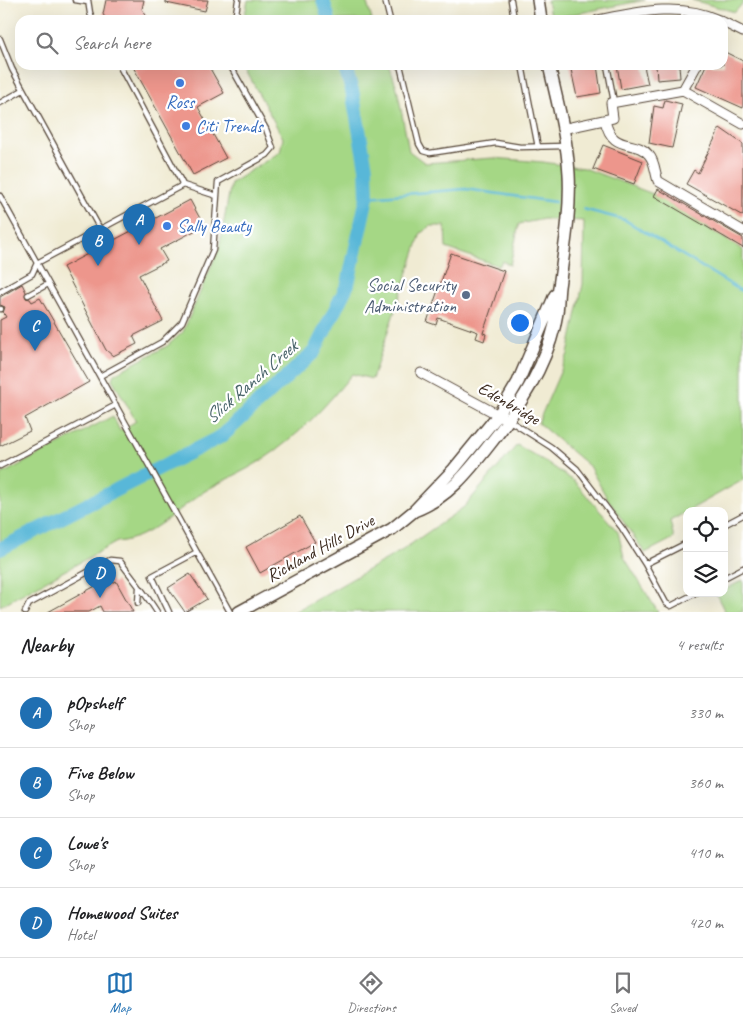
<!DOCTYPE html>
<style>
:root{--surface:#fff;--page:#f2f2f2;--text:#202124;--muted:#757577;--line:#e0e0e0;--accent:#1f6fb2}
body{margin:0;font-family:Caveat,sans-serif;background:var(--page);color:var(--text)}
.controls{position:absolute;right:15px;bottom:15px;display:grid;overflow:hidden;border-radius:10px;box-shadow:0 5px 20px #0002}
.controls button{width:45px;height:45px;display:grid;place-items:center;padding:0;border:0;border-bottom:1px solid var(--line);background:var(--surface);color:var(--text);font:25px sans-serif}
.you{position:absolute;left:519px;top:322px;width:18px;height:18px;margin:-12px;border:4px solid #fff;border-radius:50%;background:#1a73e8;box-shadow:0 0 0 8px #1a73e833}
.badge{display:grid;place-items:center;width:32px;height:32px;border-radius:50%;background:var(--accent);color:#fff;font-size:16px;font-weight:700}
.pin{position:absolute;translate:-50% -41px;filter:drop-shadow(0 1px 2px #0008)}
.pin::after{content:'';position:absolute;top:26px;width:18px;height:15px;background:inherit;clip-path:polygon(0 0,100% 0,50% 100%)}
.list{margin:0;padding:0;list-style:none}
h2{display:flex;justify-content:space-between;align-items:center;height:65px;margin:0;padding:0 20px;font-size:21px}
h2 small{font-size:16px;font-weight:400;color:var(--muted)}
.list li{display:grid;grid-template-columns:32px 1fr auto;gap:15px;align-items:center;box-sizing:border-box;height:70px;padding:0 20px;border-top:1px solid var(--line)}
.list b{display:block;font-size:19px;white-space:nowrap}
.list p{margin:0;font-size:16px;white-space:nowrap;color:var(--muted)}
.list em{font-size:16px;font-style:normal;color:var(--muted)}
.icon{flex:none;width:28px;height:28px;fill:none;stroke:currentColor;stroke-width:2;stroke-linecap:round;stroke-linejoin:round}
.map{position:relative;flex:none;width:743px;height:612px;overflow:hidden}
.search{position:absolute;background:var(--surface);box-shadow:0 5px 20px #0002;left:15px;right:15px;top:15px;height:55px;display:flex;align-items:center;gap:12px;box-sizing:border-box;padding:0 18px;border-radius:15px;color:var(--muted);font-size:19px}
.sheet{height:345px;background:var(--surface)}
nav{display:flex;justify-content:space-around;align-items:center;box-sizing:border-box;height:70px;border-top:1px solid var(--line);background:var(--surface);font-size:14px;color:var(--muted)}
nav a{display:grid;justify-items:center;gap:2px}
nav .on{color:var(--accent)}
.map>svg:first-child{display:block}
.green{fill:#a5d785;stroke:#708052}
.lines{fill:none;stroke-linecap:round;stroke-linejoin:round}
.stream{stroke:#59b7d8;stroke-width:2.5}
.river{stroke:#59b7d8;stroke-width:14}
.building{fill:#ed968c}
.service-casing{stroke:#564739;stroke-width:7}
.minor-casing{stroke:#564739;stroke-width:11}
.tertiary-casing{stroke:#564739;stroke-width:14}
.service{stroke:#fff;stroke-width:4.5}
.minor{stroke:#fff;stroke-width:9}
.tertiary{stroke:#fff;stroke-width:11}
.shop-dot{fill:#3f7fe0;stroke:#fff;stroke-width:2}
.service-dot{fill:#5c6f8a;stroke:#fff;stroke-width:2}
.labels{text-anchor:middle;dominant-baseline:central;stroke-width:4.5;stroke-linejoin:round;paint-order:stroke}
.shop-label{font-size:18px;fill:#366cbe;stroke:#fff;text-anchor:start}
.service-label{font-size:18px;fill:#4e5e75;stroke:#fff;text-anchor:end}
.street-label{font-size:18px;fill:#3b2a1e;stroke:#fff}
.water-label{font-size:19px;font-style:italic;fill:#476268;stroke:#fff}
</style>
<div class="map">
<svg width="743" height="612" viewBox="0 0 743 612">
<rect width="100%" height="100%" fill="#fff"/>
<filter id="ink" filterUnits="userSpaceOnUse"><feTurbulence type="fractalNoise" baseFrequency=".02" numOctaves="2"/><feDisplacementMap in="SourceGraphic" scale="10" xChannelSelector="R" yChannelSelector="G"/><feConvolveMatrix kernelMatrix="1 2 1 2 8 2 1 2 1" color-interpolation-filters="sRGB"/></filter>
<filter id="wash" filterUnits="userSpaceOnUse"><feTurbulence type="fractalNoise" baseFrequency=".0096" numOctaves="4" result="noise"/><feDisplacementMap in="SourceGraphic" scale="20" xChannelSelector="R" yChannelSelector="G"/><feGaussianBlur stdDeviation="1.12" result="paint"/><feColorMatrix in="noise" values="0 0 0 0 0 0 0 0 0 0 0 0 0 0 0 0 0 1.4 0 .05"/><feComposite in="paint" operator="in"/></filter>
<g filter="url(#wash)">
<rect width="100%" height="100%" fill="#f0ebd3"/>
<path class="green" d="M 248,0 L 366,0 L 372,20 L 244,20 Z
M 547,0 L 645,0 L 554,18 L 549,11 Z
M 692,0 L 743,0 L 743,3 L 735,12 Z
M 243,65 L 389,65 L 397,88 L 409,151 L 425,163 L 493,158 L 543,162 L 584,168 L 653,194 L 743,250 L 743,480 L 670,521 L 674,538 L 645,553 L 607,498 L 589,466 L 538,423 L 568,354 L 583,284 L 584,221 L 544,219 L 519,224 L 510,265 L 502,261 L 499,266 L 446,248 L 445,226 L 431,226 L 421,233 L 372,379 L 352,374 C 325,407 298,437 262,460 C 244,472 223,480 205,491 C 179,508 150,539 117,542 L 0,606 L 0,475 L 113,416 L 120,431 L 136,421 L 112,379 L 114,374 L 167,346 L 183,332 L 219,248 L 231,183 L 280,152 L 283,138 Z
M 517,445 L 548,463 L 575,482 L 618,532 L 624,557 L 658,612 L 294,612 L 401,551 L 464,507 Z
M 743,580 L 743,612 L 725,612 L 716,594 L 724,593 L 724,590 Z"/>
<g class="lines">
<path class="stream" d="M 367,197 L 465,189 L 555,202
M 583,209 L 625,220 L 743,292"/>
<path class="river" d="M 323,0 L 329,20
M 0,549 L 222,436 L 314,352 L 348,284 L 367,197 L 366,168 L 352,90 L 344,65"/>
</g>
<g id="blocks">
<path class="building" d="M 106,0 L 144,0 L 142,9 L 149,20 L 106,20 L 103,14 Z
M 166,0 L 208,0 L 205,11 L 166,3 Z
M 723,51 L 743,61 L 743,108 L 696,87 L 706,65 L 723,65 Z
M 132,65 L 208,65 L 224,93 L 198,107 L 226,158 L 193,175 Z
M 570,65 L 597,65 L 601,93 L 577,97 Z
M 617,65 L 644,66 L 648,84 L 621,89 Z
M 656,65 L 679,65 L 680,78 L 657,80 Z
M 665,100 L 682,104 L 672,148 L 649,143 L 654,106 L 663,108 Z
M 720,128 L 743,144 L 743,216 L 686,184 L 694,170 L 698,173 Z
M 603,145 L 643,161 L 634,184 L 593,169 Z
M 658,189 L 743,238 L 743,248 L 654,196 Z
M 190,200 L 204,226 L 160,249 L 167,261 L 139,275 L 163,321 L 133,336 L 137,344 L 113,356 L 106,350 L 63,267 Z
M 451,253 L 504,271 L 483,333 L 486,334 L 484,341 L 476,338 L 478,332 L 438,318 L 436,325 L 427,322 Z
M 22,284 L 26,292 L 26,298 L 30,299 L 32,302 L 40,298 L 89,382 L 25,418 L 30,431 L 0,446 L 0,320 L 6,317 L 3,312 L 5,307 L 0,305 L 0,297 Z
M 300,516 L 315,542 L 260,573 L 246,547 Z
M 190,574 L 207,599 L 185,612 L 168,588 Z
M 110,578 L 113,583 L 116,581 L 133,612 L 103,612 L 100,606 L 89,612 L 48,612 Z"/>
</g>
</g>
<g filter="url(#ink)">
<use href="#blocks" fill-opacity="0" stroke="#564739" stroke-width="1"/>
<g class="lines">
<defs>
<path id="service" d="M 75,0 L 88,2
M 88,0 L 90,13 L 93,20
M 385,0 L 390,20
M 511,0 L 514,20
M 235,20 L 238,0
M 0,39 L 12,69 L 100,229
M 119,65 L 183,185 L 217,196
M 400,65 L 419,144 L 423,151 L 430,153 L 496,143 L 520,147 L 565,146
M 522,65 L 538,147
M 607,65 L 614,102
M 0,103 L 23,90
M 0,196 L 230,612
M 0,292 L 32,274 L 37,263 L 183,185
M 28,295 L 48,284
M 0,309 L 1,309
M 100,376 L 162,342 L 182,322 L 213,250 L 218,182 L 267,155 L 273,148 L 266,129 L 230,65
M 510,421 L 551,447 L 577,469 L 622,528 L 645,564 L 666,603 L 671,606 L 696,593
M 0,466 L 116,405
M 724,525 L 743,515
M 645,564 L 687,543
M 724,578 L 743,568
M 138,603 L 139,588
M 25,612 L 29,604 L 110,560 L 120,561 C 132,578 146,594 157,612
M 169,612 L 152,576 L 197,552"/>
<path id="minor" d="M 598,20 C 638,12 680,2 719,20
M 723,22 L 743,32
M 683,90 L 697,65
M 605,120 C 612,154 635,138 649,155 C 655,161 655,173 658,181 L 743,231
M 562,129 L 613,118 L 611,103 L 683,90 L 743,124
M 421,373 L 504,418"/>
<path id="tertiary" d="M 538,0 L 541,20
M 414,511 C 447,499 469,471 490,444 C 519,408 550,361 557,313 C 558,305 558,296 559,287 C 564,249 571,213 569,174 C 567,137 557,101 549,65
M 239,612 L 392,529 L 414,511 L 454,469 L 499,414 L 518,382 L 555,295"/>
</defs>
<use href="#service" class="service-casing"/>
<use href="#minor" class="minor-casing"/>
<use href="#tertiary" class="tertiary-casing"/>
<use href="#service" class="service"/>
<use href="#minor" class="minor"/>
<use href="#tertiary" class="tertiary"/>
</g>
</g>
<g class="shop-dot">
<circle cx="180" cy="83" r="5"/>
<circle cx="186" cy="126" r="5"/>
<circle cx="167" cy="226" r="5"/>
</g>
<circle class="service-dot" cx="466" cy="295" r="5"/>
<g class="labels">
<g class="shop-label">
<text x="180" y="102" text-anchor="middle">Ross</text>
<text x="196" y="126">Citi Trends</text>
<text x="177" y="226">Sally Beauty</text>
</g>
<g class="service-label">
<text x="456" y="285">Social Security<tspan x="456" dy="21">Administration</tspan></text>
</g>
<g class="street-label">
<text transform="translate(509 403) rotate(30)">Edenbridge</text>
<text transform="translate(320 548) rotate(-29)">Richland Hills Drive</text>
</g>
<g class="water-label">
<text transform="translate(251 382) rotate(-41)">Slick Ranch Creek</text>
</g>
</g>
</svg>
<div class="controls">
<button><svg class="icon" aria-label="locate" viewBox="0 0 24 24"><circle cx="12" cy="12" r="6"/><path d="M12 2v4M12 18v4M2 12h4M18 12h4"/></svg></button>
<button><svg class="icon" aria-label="layers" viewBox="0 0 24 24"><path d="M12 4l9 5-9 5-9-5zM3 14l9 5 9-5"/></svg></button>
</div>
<div class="you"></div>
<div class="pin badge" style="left:139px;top:245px">A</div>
<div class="pin badge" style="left:98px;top:266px">B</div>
<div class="pin badge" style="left:35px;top:351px">C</div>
<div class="pin badge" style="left:100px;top:598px">D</div>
<div class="search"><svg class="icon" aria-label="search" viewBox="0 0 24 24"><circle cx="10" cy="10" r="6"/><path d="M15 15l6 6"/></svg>Search here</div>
</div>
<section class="sheet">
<h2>Nearby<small>4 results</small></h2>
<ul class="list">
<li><span class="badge">A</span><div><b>pOpshelf</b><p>Shop</p></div><em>330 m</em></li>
<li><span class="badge">B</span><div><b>Five Below</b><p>Shop</p></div><em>360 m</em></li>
<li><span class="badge">C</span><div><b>Lowe's</b><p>Shop</p></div><em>410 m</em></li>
<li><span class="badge">D</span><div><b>Homewood Suites</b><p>Hotel</p></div><em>420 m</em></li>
</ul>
</section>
<nav>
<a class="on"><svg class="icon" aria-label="map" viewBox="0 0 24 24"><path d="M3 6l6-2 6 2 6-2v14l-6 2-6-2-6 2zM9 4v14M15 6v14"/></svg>Map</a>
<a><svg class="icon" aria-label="directions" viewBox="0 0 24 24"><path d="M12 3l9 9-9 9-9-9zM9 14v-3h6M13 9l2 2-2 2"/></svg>Directions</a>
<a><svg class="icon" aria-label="saved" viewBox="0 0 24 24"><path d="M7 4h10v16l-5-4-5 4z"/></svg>Saved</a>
</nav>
